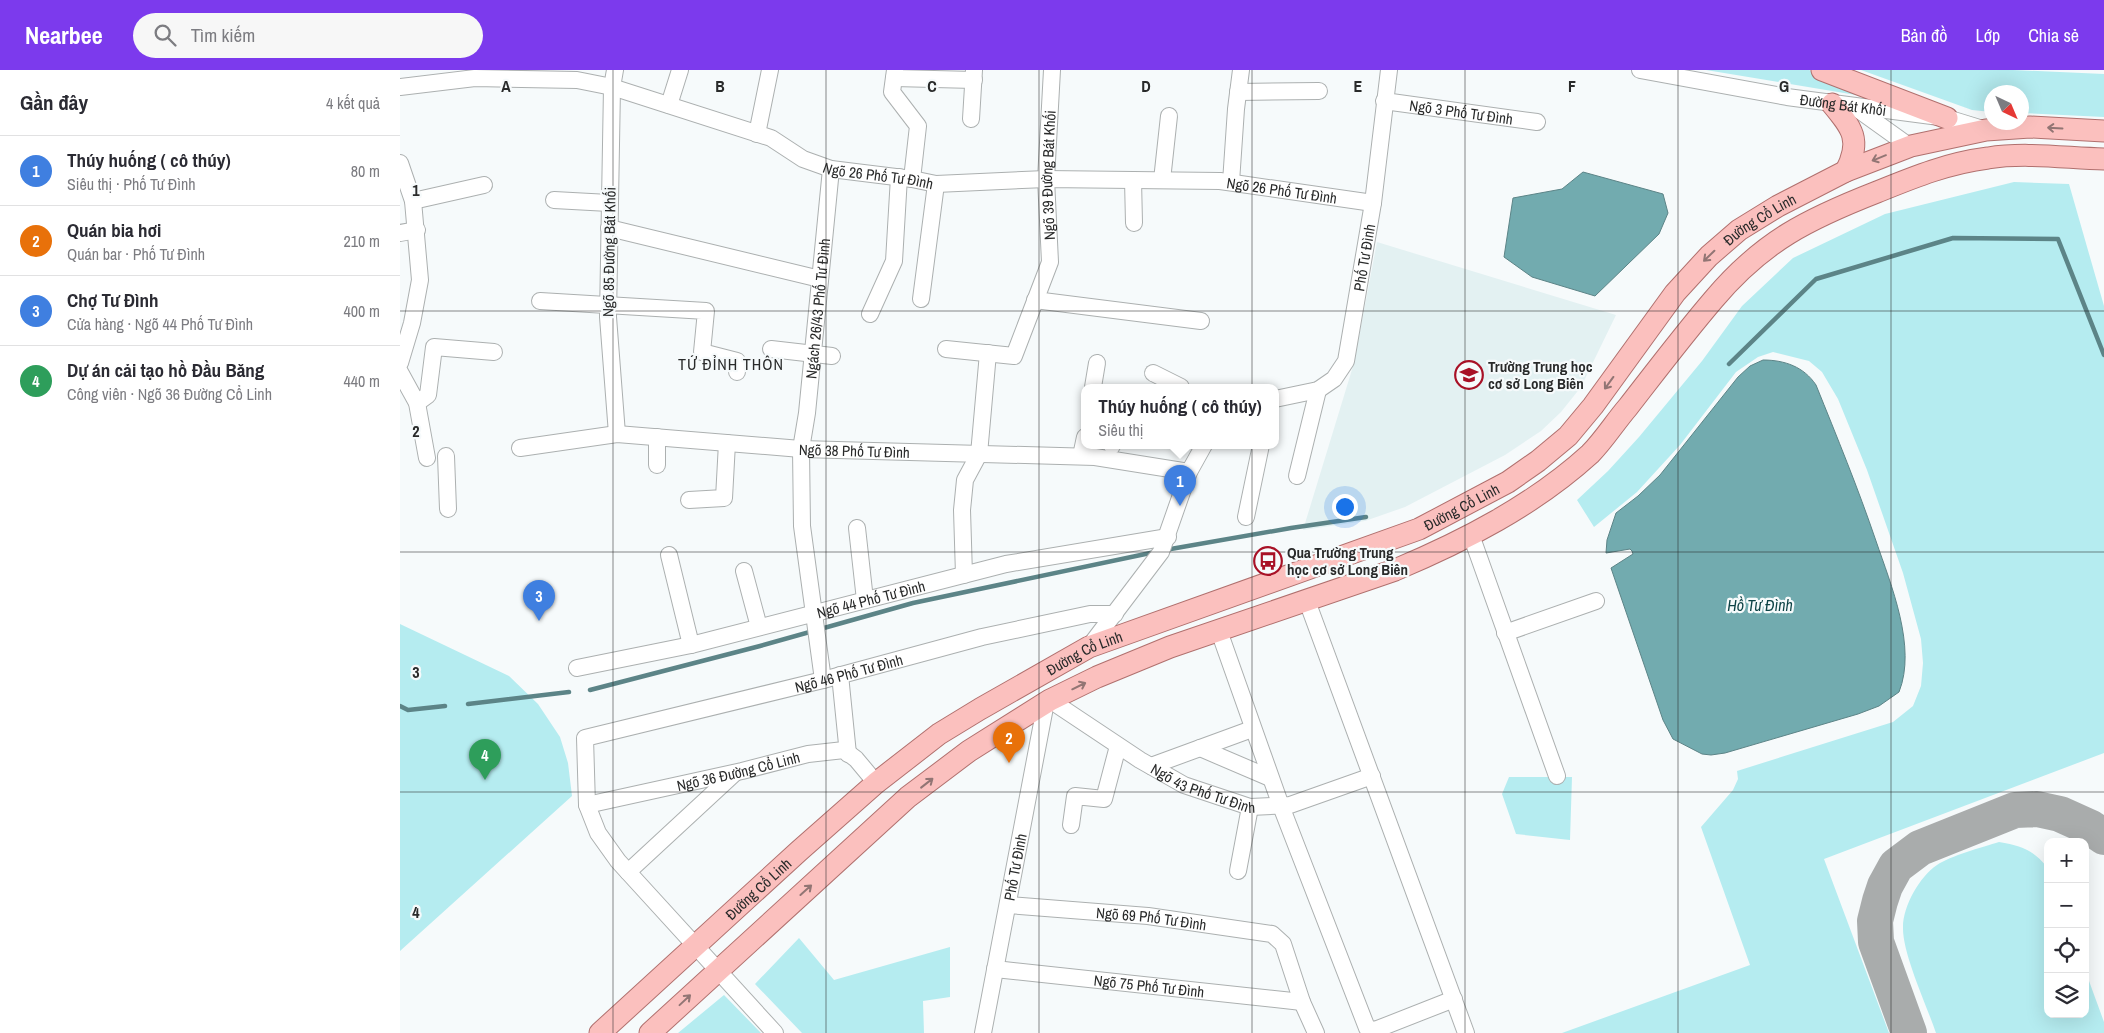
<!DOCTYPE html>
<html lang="vi">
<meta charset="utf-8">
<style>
:root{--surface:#fff;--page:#f7f7f7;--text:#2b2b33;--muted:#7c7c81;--line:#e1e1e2;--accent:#7c3aed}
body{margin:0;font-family:"Archivo Narrow",sans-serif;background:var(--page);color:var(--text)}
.controls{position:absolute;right:15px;bottom:15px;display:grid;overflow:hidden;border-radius:10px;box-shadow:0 5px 20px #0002}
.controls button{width:45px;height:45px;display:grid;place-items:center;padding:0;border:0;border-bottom:1px solid var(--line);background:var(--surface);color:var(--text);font:25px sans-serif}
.compass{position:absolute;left:1584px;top:15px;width:45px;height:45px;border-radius:50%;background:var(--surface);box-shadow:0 5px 20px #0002;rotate:136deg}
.you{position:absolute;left:944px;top:436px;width:18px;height:18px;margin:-12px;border:4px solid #fff;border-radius:50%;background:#1a73e8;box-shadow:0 0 0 8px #1a73e833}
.badge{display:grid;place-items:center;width:32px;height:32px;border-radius:50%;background:var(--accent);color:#fff;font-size:16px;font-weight:700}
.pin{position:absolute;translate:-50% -41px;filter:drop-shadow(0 1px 2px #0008)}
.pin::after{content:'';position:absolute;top:26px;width:18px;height:15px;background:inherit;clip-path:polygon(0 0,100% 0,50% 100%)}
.popup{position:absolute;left:681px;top:314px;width:198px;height:65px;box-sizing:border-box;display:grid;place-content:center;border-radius:10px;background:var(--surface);filter:drop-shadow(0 1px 4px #0005);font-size:16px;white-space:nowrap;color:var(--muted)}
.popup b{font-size:19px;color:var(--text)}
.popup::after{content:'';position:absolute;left:50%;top:100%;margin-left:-10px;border:10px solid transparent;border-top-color:var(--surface)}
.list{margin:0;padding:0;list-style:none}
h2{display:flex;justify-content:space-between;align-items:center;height:65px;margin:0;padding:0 20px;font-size:21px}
h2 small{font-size:16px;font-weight:400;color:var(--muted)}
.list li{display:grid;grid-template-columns:32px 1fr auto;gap:15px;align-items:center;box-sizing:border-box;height:70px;padding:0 20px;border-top:1px solid var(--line)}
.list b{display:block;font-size:19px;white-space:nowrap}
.list p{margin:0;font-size:16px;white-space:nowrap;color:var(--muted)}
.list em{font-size:16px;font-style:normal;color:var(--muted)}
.icon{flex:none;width:28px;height:28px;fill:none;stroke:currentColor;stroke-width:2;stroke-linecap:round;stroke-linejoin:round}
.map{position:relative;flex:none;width:1704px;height:963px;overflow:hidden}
header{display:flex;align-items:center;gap:30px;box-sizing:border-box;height:70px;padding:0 25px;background:var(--accent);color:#fff}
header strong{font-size:24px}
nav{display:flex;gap:28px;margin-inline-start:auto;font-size:18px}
.search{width:350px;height:45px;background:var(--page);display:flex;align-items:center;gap:12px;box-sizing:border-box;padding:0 18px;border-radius:28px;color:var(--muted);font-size:19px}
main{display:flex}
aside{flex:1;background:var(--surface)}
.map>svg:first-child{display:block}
.built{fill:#e3f1f2}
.green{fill:#b5ecf0}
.water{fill:#72abaf;stroke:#5c8487}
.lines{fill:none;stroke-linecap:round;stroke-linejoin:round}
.stream{stroke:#5c8487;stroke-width:4.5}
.taxiway{stroke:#a9acac;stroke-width:36}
.minor-casing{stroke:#acb0b0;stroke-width:18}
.major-casing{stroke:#b0706e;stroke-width:23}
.minor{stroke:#fff;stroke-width:16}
.major{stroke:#fbc0be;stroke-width:21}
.oneway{stroke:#927574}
.grid{fill:none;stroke:#292a2a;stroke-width:1;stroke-opacity:0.55}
.labels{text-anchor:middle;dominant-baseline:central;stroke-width:4.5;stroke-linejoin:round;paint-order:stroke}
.street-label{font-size:15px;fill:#292a2a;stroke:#f6fafb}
.poi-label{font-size:15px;font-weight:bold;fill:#292a2a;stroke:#f6fafb;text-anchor:start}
.neighbourhood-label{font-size:16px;letter-spacing:1px;fill:#292a2a;stroke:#f6fafb}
.water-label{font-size:16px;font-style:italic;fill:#0d4346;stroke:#f6fafb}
.grid-label{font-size:16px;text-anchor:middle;font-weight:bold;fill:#292a2a;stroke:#f6fafb;stroke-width:4.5;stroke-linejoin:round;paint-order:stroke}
</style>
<header>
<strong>Nearbee</strong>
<div class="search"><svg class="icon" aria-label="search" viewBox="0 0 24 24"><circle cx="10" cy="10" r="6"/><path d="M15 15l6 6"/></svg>Tìm kiếm</div>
<nav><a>Bản đồ</a><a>Lớp</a><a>Chia sẻ</a></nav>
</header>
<main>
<aside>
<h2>Gần đây<small>4 kết quả</small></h2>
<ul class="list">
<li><span class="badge" style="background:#3f7fe0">1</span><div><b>Thúy huống ( cô thúy)</b><p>Siêu thị · Phố Tư Đình</p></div><em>80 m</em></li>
<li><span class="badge" style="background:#e8710a">2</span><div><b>Quán bia hơi</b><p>Quán bar · Phố Tư Đình</p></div><em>210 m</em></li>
<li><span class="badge" style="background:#3f7fe0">3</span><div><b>Chợ Tư Đình</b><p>Cửa hàng · Ngõ 44 Phố Tư Đình</p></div><em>400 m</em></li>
<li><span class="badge" style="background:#2e9e5b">4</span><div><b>Dự án cải tạo hồ Đầu Băng</b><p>Công viên · Ngõ 36 Đường Cổ Linh</p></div><em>440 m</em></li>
</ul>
</aside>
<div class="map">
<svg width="1704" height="963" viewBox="0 0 1704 963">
<rect width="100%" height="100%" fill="#f6fafb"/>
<path class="built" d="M 977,172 L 1216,245 L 1181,317 L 1161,342 L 1141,361 L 1105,385 L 1005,437 L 965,451 L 903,460 L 954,293 Z"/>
<path class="green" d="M 1306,0 L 1409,0 L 1453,16 L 1480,29 Z
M 1461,0 L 1613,0 L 1704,4 L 1704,47 L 1622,43 L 1622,22 L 1592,22 L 1591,42 L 1572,40 Z
M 1614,112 L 1669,114 L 1704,236 L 1704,683 L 1424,789 L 1489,963 L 1162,963 L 1350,895 L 1301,757 L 1333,720 L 1338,709 L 1337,701 L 1493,652 L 1513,636 L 1521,616 L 1523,593 L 1521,569 L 1503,503 L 1467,400 L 1438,329 L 1422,302 L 1409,291 L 1373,282 L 1358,287 L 1336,302 L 1280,375 L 1237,422 L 1194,457 L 1177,430 L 1208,401 L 1239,367 L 1302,291 L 1342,236 L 1393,188 L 1485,144 Z
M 0,554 L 109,606 L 138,634 L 160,667 L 168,693 L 172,726 L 0,881 Z
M 1109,707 L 1172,707 L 1170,770 L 1116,764 L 1102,724 Z
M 1599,772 C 1622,776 1632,779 1648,798 L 1648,944 L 1685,944 L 1685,900 L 1704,952 L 1704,963 L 1536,963 C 1527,936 1502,883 1503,857 C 1503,836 1520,806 1537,795 C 1550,786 1583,777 1599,772 Z
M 399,868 L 434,910 L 550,877 L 550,927 L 523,931 L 524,963 L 402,963 L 355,914 Z
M 324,925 L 361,963 L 278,963 Z"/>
<path class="water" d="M 1183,102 L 1263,124 L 1268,143 L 1259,164 L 1195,226 L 1132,207 L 1104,187 L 1113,128 L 1162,119 Z
M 1363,290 C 1385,290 1404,297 1416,315 C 1437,367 1458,418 1476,471 C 1491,515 1517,577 1499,622 L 1479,636 L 1458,644 L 1325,683 L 1311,685 L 1302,684 L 1273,669 L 1263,650 L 1211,498 L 1233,484 L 1232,481 L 1230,479 L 1206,483 L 1207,470 L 1216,443 L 1238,426 L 1260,405 L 1338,307 L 1350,296 Z"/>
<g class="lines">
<path class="stream" d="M 1329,294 L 1416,209 L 1553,168 L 1658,169 L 1704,285
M 765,480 L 891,458 L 966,447
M 190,620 L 360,576 L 513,533 L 755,482
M 68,634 L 169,622
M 0,636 L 8,640 L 45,636"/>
<path class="taxiway" d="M 1509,963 L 1476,872 L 1475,851 L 1480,831 L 1485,816 L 1496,796 L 1520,778 L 1615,740 L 1637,739 L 1660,744 L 1691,758 L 1704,767"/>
<defs>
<g id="minor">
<path d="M 215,0 L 212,17 L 208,247 L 217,364"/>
<path d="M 495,0 L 492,22 L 518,56 L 512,109"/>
<path id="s1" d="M 1240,0 L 1387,27 L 1547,48 L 1586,60"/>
<path d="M 494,8 L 574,10"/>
<path id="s2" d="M 0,17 L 75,8 L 177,10 L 212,17 L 371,68 L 403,89 L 431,99 L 512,109 L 536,114 L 646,109 L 820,111 L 973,133"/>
<path d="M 838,22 L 919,21"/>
<path id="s3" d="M 984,31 L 1137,52"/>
<path d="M 269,35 L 280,0"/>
<path d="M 1456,38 L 1509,76"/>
<path d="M 571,49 L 574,0"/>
<path d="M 357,64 L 370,0"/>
<path d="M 0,93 L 13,131 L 20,210 L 12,253 L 0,293"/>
<path d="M 733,110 L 734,153"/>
<path d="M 762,110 L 769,46"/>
<path d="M 831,112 L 836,39 L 841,0"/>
<path d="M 154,130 L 209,133"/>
<path d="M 13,131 L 84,115"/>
<path d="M 209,158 L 420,209"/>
<path d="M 0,163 L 17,160"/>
<path d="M 521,229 L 536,114"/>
<path d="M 635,230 L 801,251"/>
<path d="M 140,231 L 306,241 L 302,282 L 337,291 L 337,302"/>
<path d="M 470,244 L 494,191 L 499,107"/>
<path d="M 371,279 L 432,286"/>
<path id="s4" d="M 546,279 L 614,286 L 650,192 L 646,109 L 652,0"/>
<path d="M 0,302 L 17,333 L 27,388"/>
<path d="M 753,303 L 781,317"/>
<path d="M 693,317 L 697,293"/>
<path id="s5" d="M 875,329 L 918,320 L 934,309 L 946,291 L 973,133 L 989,0"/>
<path d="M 17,333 L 28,325 L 34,277 L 94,282"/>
<path d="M 257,367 L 257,395"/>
<path d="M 712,376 L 712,375"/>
<path id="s6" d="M 120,378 L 217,364 L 401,379 L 695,387 L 789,402"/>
<path d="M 46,386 L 48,439"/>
<path d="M 681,386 L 685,367"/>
<path d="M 897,406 L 918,320"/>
<path d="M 289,430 L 324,428 L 327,373"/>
<path d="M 846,447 L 861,375"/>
<path d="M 457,458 L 465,530"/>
<path d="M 1071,465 L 1157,706"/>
<path d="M 269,485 L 291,575"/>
<path d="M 344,501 L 359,557"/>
<path d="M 564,505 L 562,440 L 565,410 L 579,384 L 588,283"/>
<path d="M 907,531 L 1066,963"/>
<path d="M 819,561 L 881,736 L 967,958 L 975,960 L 1054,929"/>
<path d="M 1105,563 L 1196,531"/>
<path d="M 689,577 L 761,482 L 789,402 L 804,375"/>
<path id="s7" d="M 177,598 L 291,575 L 606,494 L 768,467"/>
<path d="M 440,605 L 448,684"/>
<path id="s8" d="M 423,610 L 402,456 L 401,379 L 407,343 L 431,99"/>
<path id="s9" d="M 650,630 L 740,690 L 784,715 L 850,737 L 890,735 L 972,706"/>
<path d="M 800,678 L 870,708"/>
<path d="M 751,696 L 852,659"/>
<path id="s10" d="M 187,735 L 342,701 L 408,684 L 444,680 L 456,689 L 476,713"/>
<path d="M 671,755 L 675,726 L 704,729 L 718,676"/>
<path d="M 838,801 L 850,737"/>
<path d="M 228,802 L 335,703"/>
<path id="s11" d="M 608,835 L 748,846 L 872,864 L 883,874 L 902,932 L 916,963"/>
<path id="s12" d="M 595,899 L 902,932"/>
<path id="s13" d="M 375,963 L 218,791 L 198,763 L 187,735 L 185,668 L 423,610 L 582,567 L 690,544 L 715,544"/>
<path id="s14" d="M 583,963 L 646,632"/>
</g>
<g id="major">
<path d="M 1422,0 L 1547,48"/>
<path d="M 1432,34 C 1452,58 1462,70 1446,101"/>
<path id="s15" d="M 200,963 L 399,781 L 476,713 L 539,664 L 580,639 L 689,577 L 1019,459 L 1108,412 L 1138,391 L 1168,366 L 1193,336 L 1275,223 L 1309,186 L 1339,160 L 1378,136 L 1446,101 L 1511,76 L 1586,60 L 1630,57 L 1704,61"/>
<path d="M 250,963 L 508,727 L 569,681 L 650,630 L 697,607 L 770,577 L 995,500 C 1064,471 1134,435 1190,384 C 1204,370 1215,352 1228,337 C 1256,301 1284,264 1314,229 C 1363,171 1408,149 1477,122 C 1514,107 1548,93 1588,88 C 1625,82 1666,88 1704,89"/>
</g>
</defs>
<use href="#minor" class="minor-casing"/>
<use href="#major" class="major-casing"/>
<use href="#minor" class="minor"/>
<use href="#major" class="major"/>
</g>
<defs><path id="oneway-shaft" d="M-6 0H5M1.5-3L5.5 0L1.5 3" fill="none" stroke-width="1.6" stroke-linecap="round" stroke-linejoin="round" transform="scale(1.25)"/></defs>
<g class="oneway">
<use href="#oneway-shaft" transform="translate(1655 58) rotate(-177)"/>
<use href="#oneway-shaft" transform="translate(1479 88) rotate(158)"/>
<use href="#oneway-shaft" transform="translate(1309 186) rotate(136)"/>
<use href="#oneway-shaft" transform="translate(1209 313) rotate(126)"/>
<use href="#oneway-shaft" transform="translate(679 616) rotate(-26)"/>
<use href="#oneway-shaft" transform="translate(527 713) rotate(-38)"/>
<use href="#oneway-shaft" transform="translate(406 820) rotate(-42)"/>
<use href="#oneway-shaft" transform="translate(285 930) rotate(-43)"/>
</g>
<path class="grid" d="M 213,0 L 213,963M 426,0 L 426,963M 639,0 L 639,963M 852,0 L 852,963M 1065,0 L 1065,963M 1278,0 L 1278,963M 1491,0 L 1491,963M 0,241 L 1704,241M 0,482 L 1704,482M 0,722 L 1704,722"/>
<defs>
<symbol id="school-ring" viewBox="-11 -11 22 22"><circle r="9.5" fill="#f6fafb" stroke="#a81126" stroke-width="1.5"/><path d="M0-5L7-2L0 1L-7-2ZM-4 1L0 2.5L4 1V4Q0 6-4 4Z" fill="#a81126"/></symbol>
<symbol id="bus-ring" viewBox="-11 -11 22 22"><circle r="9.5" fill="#f6fafb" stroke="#a81126" stroke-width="1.5"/><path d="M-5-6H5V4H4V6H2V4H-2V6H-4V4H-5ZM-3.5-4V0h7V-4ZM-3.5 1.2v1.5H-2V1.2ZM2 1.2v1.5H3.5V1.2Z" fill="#a81126"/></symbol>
</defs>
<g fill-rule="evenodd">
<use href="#school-ring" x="1053" y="289" width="32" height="32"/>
<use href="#bus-ring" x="852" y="475" width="32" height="32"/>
</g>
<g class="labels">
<g class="street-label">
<text stroke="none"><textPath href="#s1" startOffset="206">Đường Bát Khối</textPath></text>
<text stroke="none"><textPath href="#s3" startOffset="78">Ngõ 3 Phố Tư Đình</textPath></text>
<text stroke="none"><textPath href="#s2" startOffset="496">Ngõ 26 Phố Tư Đình</textPath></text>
<text stroke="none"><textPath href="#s4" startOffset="256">Ngõ 39 Đường Bát Khối</textPath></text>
<text stroke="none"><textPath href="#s2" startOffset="901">Ngõ 26 Phố Tư Đình</textPath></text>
<text stroke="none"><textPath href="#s15" startOffset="1444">Đường Cổ Linh</textPath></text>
<text transform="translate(209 182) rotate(-89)">Ngõ 85 Đường Bát Khối</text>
<text stroke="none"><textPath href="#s5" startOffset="190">Phố Tư Đình</textPath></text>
<text stroke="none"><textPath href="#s8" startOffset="374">Ngách 26/43 Phố Tư Đình</textPath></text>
<text stroke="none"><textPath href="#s6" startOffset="336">Ngõ 38 Phố Tư Đình</textPath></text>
<text stroke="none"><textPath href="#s15" startOffset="1024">Đường Cổ Linh</textPath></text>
<text stroke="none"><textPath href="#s7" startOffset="302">Ngõ 44 Phố Tư Đình</textPath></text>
<text stroke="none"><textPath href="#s15" startOffset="619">Đường Cổ Linh</textPath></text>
<text stroke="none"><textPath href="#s13" startOffset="636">Ngõ 46 Phố Tư Đình</textPath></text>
<text stroke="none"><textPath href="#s10" startOffset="155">Ngõ 36 Đường Cổ Linh</textPath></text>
<text stroke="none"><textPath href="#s9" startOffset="178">Ngõ 43 Phố Tư Đình</textPath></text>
<text stroke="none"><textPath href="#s14" startOffset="169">Phố Tư Đình</textPath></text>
<text stroke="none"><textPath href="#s15" startOffset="214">Đường Cổ Linh</textPath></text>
<text stroke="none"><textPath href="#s11" startOffset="144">Ngõ 69 Phố Tư Đình</textPath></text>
<text stroke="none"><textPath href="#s12" startOffset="155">Ngõ 75 Phố Tư Đình</textPath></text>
</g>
<g class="poi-label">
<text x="1088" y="296">Trường Trung học<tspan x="1088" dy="17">cơ sở Long Biên</tspan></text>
<text x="887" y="482">Qua Trường Trung<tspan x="887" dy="17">học cơ sở Long Biên</tspan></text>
</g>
<g class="neighbourhood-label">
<text x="331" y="294">TỨ ĐỈNH THÔN</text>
</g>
<g class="water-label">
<text x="1360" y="535">Hồ Tư Đình</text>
</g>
</g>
<g class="grid-label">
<text x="106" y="22">A</text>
<text x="320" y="22">B</text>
<text x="532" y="22">C</text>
<text x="746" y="22">D</text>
<text x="958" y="22">E</text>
<text x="1172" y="22">F</text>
<text x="1384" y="22">G</text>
<text x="16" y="126">1</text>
<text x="16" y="367">2</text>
<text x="16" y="608">3</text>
<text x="16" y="848">4</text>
</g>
</svg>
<div class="controls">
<button>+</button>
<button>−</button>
<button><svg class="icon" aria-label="locate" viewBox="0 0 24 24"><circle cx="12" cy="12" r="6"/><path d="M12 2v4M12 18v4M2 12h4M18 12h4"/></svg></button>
<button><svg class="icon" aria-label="layers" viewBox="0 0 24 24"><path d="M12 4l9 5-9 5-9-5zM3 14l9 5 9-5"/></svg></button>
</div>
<svg class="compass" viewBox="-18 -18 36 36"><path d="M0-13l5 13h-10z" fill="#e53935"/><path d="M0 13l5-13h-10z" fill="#7c7c81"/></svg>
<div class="you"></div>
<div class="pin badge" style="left:780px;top:436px;background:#3f7fe0">1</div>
<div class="popup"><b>Thúy huống ( cô thúy)</b>Siêu thị</div>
<div class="pin badge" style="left:609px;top:693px;background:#e8710a">2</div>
<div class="pin badge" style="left:139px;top:551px;background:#3f7fe0">3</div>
<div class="pin badge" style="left:85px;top:710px;background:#2e9e5b">4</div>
</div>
</main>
